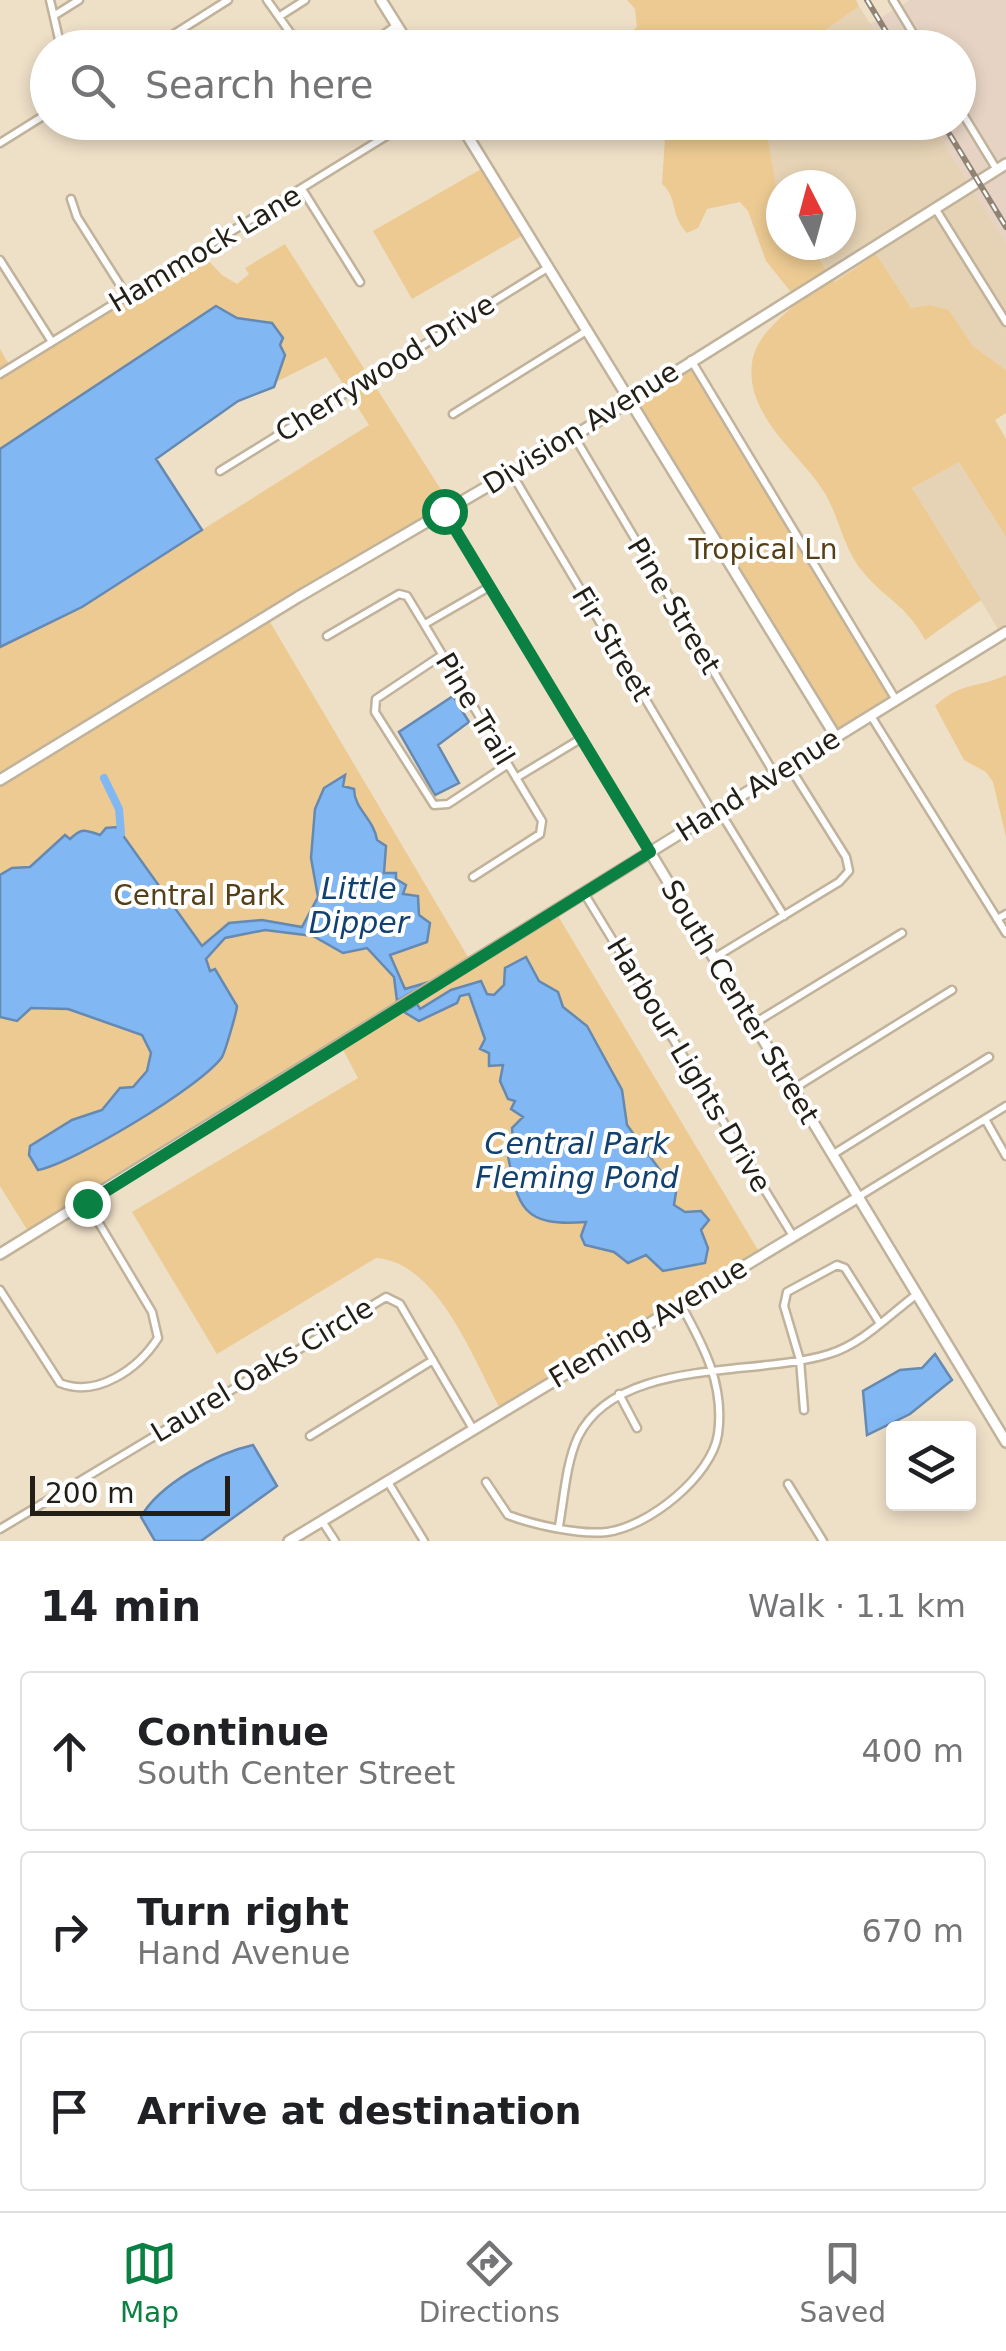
<!DOCTYPE html>
<meta charset="utf-8">
<style>
:root{--surface:#fff;--page:#f2f2f2;--text:#202124;--muted:#757577;--line:#e0e0e0;--accent:#0b8043}
body{margin:0;font-family:"DejaVu Sans",sans-serif;background:var(--page);color:var(--text)}
.controls{position:absolute;right:30px;bottom:30px;display:grid;overflow:hidden;border-radius:10px;box-shadow:0 5px 15px #0003}
.controls button{width:90px;height:90px;display:grid;place-items:center;padding:0;border:0;border-bottom:2px solid var(--line);background:var(--surface);color:var(--text);font:50px sans-serif}
.compass{position:absolute;left:766px;top:170px;width:90px;height:90px;border-radius:50%;background:var(--surface);box-shadow:0 5px 15px #0003;rotate:354deg}
.scale{position:absolute;left:30px;bottom:25px;width:200px;box-sizing:border-box;padding-left:10px;border:5px solid #241f16;border-top:0;font-size:28px;line-height:35px;white-space:nowrap;color:#241f16;-webkit-text-stroke:8px #fff;paint-order:stroke}
.stop{position:absolute;width:30px;height:30px;margin:-22px;border:8px solid #0b8043;border-radius:50%;background:#fff}
.stop.end{background:#0b8043;border-color:#fff;box-shadow:0 2px 10px #0008}
.list{margin:0;padding:0;list-style:none}
h2{display:flex;justify-content:space-between;align-items:center;height:130px;margin:0;padding:0 40px;font-size:42px}
h2 small{font-size:32px;font-weight:400;color:var(--muted)}
.list li{display:grid;grid-template-columns:65px 1fr auto;gap:30px;align-items:center;box-sizing:border-box;height:160px;margin:0 20px 20px;padding:0 20px;border:2px solid var(--line);border-radius:10px}
.list b{display:block;font-size:38px;white-space:nowrap}
.list p{margin:0;font-size:32px;white-space:nowrap;color:var(--muted)}
.list em{font-size:32px;font-style:normal;color:var(--muted)}
.icon{flex:none;width:55px;height:55px;fill:none;stroke:currentColor;stroke-width:2;stroke-linecap:round;stroke-linejoin:round}
.map{position:relative;flex:none;width:1006px;height:1541px;overflow:hidden}
.search{position:absolute;background:var(--surface);box-shadow:0 5px 15px #0003;left:30px;right:30px;top:30px;height:110px;display:flex;align-items:center;gap:25px;box-sizing:border-box;padding:0 35px;border-radius:55px;color:var(--muted);font-size:38px}
.sheet{height:670px;background:var(--surface)}
nav{display:flex;justify-content:space-around;align-items:center;box-sizing:border-box;height:140px;border-top:2px solid var(--line);background:var(--surface);font-size:28px;color:var(--muted)}
nav a{display:grid;justify-items:center;gap:5px}
nav .on{color:var(--accent)}
.map>svg:first-child{display:block}
.commercial{fill:#e6d3c3}
.built{fill:#e6d3b5}
.green{fill:#ecca92;fill-rule:evenodd}
.water{fill:#81b7f3;stroke:#6589b1;stroke-width:2.5}
.lines{fill:none;stroke-linecap:round;stroke-linejoin:round}
.canal{stroke:#81b7f3;stroke-width:8}
.minor-casing{stroke:#c1b39b;stroke-width:11}
.tertiary-casing{stroke:#c1b39b;stroke-width:14}
.minor{stroke:#fff;stroke-width:6}
.tertiary{stroke:#fff;stroke-width:9}
.rail-casing{stroke:#8f8474;stroke-width:6}
.rail{stroke:#fff;stroke-width:2.5;stroke-dasharray:8;stroke-linecap:butt}
.route{stroke:#0b8043;stroke-width:12}
.labels{text-anchor:middle;dominant-baseline:central;stroke-width:8;stroke-linejoin:round;paint-order:stroke}
.street-label{font-size:28px;fill:#241f16;stroke:#fff}
.park-label{font-size:28px;fill:#553f16;stroke:#fff}
.water-label{font-size:30px;font-style:italic;fill:#104170;stroke:#fff}
</style>
<div class="map">
<svg width="1006" height="1541" viewBox="0 0 1006 1541">
<rect width="100%" height="100%" fill="#eedfc7"/>
<path class="commercial" d="M 910,0 L 1006,0 L 1006,160 L 998,165 L 959,100 L 958,48 L 927,47 L 901,6 Z
M 895,9 L 918,47 L 885,47 L 870,24 Z
M 959,113 L 992,168 L 968,182 L 931,123 L 958,122 Z
M 1006,168 L 1006,243 L 972,189 Z"/>
<path class="built" d="M 859,6 L 885,47 L 801,48 L 799,44 Z
M 766,123 L 931,123 L 968,182 L 826,270 L 810,245 L 841,245 L 841,185 L 781,185 L 781,201 L 774,190 Z
M 972,189 L 1006,243 L 1006,316 L 940,208 Z
M 934,212 L 1006,329 L 1006,370 L 973,346 L 949,310 L 931,305 L 911,308 L 876,254 L 834,282 L 830,276 Z
M 959,462 L 1006,537 L 1006,628 L 1000,632 L 912,488 Z"/>
<path class="green" d="M 627,0 L 856,0 L 859,6 L 801,47 L 624,47 L 621,40 L 637,27 L 635,9 Z
M 666,123 L 766,123 C 771,165 781,203 781,245 L 810,245 L 826,270 L 791,292 L 766,261 L 748,211 L 740,202 L 707,209 L 698,228 L 687,233 C 670,216 678,197 662,184 Z
M 483,168 L 525,234 L 412,299 L 373,231 Z
M 285,244 L 452,507 L 267,617 L 471,962 L 555,911 L 761,1255 L 502,1412 C 474,1362 439,1262 376,1258 L 217,1354 L 132,1212 L 358,1078 L 340,1044 L 31,1236 L 0,1186 L 0,349 L 10,366 L 200,252 L 222,275 L 237,284 L 249,274 L 245,268 ZM 326,357 L 369,425 L 202,530 L 156,460 L 238,401 Z
M 876,254 L 911,308 L 931,305 L 949,310 L 973,346 L 1006,370 L 1006,413 L 995,420 L 1006,439 L 1006,537 L 959,462 L 912,488 L 981,600 L 925,640 C 906,604 886,600 863,572 C 844,550 840,520 826,495 C 803,455 745,418 752,363 C 756,336 779,320 797,302 L 795,298 L 830,276 L 835,282 Z
M 689,364 L 891,698 L 837,732 L 635,399 Z
M 1006,675 L 1006,837 L 993,782 L 986,772 L 964,760 L 935,706 C 964,680 974,690 1006,675 Z"/>
<path class="water" d="M 216,306 L 237,318 L 272,323 L 283,338 L 280,345 L 285,355 L 274,387 L 238,401 L 156,459 L 202,530 L 82,607 L 0,647 L 0,449 Z
M 453,696 L 469,722 L 438,745 L 459,783 L 435,795 L 399,732 Z
M 345,775 L 343,786 L 354,789 C 354,809 374,819 377,840 L 386,846 L 384,873 L 396,873 L 396,879 L 406,885 L 403,894 L 418,896 L 419,915 L 430,923 L 427,942 L 390,955 L 405,989 L 429,982 L 397,1001 L 394,977 L 367,948 L 343,953 L 313,936 L 265,930 L 225,938 L 206,959 L 210,971 L 215,969 L 237,1006 C 237,1011 225,1052 222,1057 C 201,1087 71,1164 38,1170 L 29,1155 L 30,1146 L 72,1120 L 102,1110 L 120,1088 L 133,1087 L 147,1071 L 151,1053 L 142,1035 L 68,1009 L 31,1008 L 17,1021 L 0,1017 L 0,875 L 12,868 L 30,867 L 65,835 L 70,839 C 83,827 85,830 100,835 L 106,828 L 117,827 L 202,946 L 229,923 L 262,920 L 302,927 L 318,897 L 311,858 L 315,809 L 324,788 Z
M 526,957 L 539,981 L 558,992 L 563,1007 L 587,1026 L 622,1090 L 627,1125 L 676,1192 L 674,1205 L 685,1212 L 701,1211 L 709,1220 L 701,1230 L 708,1248 L 705,1263 L 663,1271 L 646,1255 L 628,1263 L 614,1252 L 585,1245 L 581,1236 L 586,1222 C 522,1227 518,1208 507,1151 L 514,1152 L 512,1128 L 523,1117 L 511,1109 L 515,1101 L 508,1099 L 500,1081 L 503,1065 L 489,1066 L 489,1053 L 480,1049 L 485,1039 L 469,994 L 460,996 L 457,1003 L 419,1021 L 404,1012 L 417,1004 L 420,1009 L 451,990 L 481,981 L 487,994 L 494,995 L 504,985 L 505,968 Z
M 935,1354 L 952,1380 L 910,1414 L 867,1435 L 863,1391 L 900,1370 L 922,1368 Z
M 253,1445 L 277,1486 L 201,1541 L 155,1541 L 141,1517 C 159,1484 217,1453 253,1445 Z"/>
<g class="lines">
<path class="canal" d="M 104,778 L 119,809 L 121,833"/>
<defs>
<path id="minor" d="M 50,0 L 61,48
M 267,0 L 301,48
M 893,0 L 922,48
M 55,15 L 79,0
M 280,16 L 305,0
M 152,48 L 228,0
M 365,48 L 397,25
M 958,106 L 997,170
M 233,133 L 250,122
M 0,143 L 48,113
M 302,189 L 360,282
M 71,199 L 77,217 L 127,296
M 935,208 L 1006,322
M 0,260 L 52,342
M 691,360 L 896,700
M 0,374 L 409,122
M 453,414 L 588,330
M 574,436 L 775,775
M 220,471 L 549,267
M 512,474 L 713,813
M 445,512 L 650,852
M 425,624 L 489,587
M 327,636 L 399,594 L 407,596 L 424,624 L 542,821 L 540,834 L 473,877
M 442,655 L 376,699 L 375,712 L 434,805 L 448,804 L 507,765
M 871,716 L 1006,933
M 516,778 L 582,738
M 719,810 L 784,916
M 584,893 L 793,1236
M 997,919 L 1006,914
M 714,958 L 839,882 L 849,871 L 846,857 L 789,766
M 753,1024 L 902,933
M 793,1089 L 952,990
M 985,1119 L 1006,1156
M 832,1155 L 989,1057
M 858,1197 L 1006,1106
M 0,1290 L 60,1383 C 97,1398 138,1369 158,1338 L 152,1312 L 87,1203
M 619,1394 L 637,1428
M 804,1410 L 800,1360 L 784,1306 L 787,1292 L 837,1265 L 845,1268 L 879,1322
M 310,1436 L 433,1360
M 388,1482 L 424,1541
M 486,1482 L 508,1515 C 534,1525 579,1535 607,1532 C 648,1527 712,1476 718,1434 C 725,1384 703,1345 680,1303
M 788,1484 L 823,1541
M 322,1521 L 335,1541
M 559,1526 C 564,1498 566,1463 578,1437 C 617,1357 755,1377 829,1354 C 862,1344 889,1315 916,1295
M 0,1529 L 386,1297 L 400,1304 L 473,1429"/>
<path id="tertiary" d="M 381,0 L 411,48
M 459,122 L 836,737
M 0,780 L 298,597 L 574,436 L 1006,164
M 650,852 L 1006,1442
M 0,1254 L 1006,632
M 289,1541 L 857,1198"/>
</defs>
<use href="#minor" class="minor-casing"/>
<use href="#tertiary" class="tertiary-casing"/>
<use href="#minor" class="minor"/>
<use href="#tertiary" class="tertiary"/>
<defs>
<path id="rail" d="M 867,0 L 896,48
M 942,122 L 1006,227"/>
</defs>
<use href="#rail" class="rail-casing"/>
<use href="#rail" class="rail"/>
</g>
<g class="lines">
<path class="route" d="M 87,1203 L 650,852 L 444,511"/>
</g>
<g class="labels">
<g class="street-label">
<text transform="translate(205 249) rotate(-31)">Hammock Lane</text>
<text transform="translate(385 368) rotate(-32)">Cherrywood Drive</text>
<text transform="translate(581 428) rotate(-32)">Division Avenue</text>
<text transform="translate(674 606) rotate(59)">Pine Street</text>
<text transform="translate(612 644) rotate(59)">Fir Street</text>
<text transform="translate(475 709) rotate(59)">Pine Trail</text>
<text transform="translate(758 785) rotate(-32)">Hand Avenue</text>
<text transform="translate(740 1002) rotate(59)">South Center Street</text>
<text transform="translate(689 1065) rotate(59)">Harbour Lights Drive</text>
<text transform="translate(648 1323) rotate(-31)">Fleming Avenue</text>
<text transform="translate(262 1370) rotate(-31)">Laurel Oaks Circle</text>
</g>
<g class="park-label">
<text x="763" y="549">Tropical Ln</text>
<text x="199" y="895">Central Park</text>
</g>
<g class="water-label">
<text x="359" y="888">Little<tspan x="359" dy="34">Dipper</tspan></text>
<text x="577" y="1143">Central Park<tspan x="577" dy="34">Fleming Pond</tspan></text>
</g>
</g>
</svg>
<div class="controls">
<button><svg class="icon" aria-label="layers" viewBox="0 0 24 24"><path d="M12 4l9 5-9 5-9-5zM3 14l9 5 9-5"/></svg></button>
</div>
<svg class="compass" viewBox="-18 -18 36 36"><path d="M0-13l5 13h-10z" fill="#e53935"/><path d="M0 13l5-13h-10z" fill="#757577"/></svg>
<div class="scale">200 m</div>
<div class="stop" style="left:444px;top:511px"></div>
<div class="stop end" style="left:87px;top:1203px"></div>
<div class="search"><svg class="icon" aria-label="search" viewBox="0 0 24 24"><circle cx="10" cy="10" r="6"/><path d="M15 15l6 6"/></svg>Search here</div>
</div>
<section class="sheet">
<h2>14 min<small>Walk · 1.1 km</small></h2>
<ul class="list">
<li><svg class="icon" aria-label="ahead" viewBox="0 0 24 24"><path d="M12 20V5M6 11l6-6 6 6"/></svg><div><b>Continue</b><p>South Center Street</p></div><em>400 m</em></li>
<li><svg class="icon" aria-label="right" viewBox="0 0 24 24"><path d="M7 20v-9h11M14 6l5 5-5 5"/></svg><div><b>Turn right</b><p>Hand Avenue</p></div><em>670 m</em></li>
<li><svg class="icon" aria-label="arrive" viewBox="0 0 24 24"><path d="M6 21V4h12l-3 4 3 4H6"/></svg><div><b>Arrive at destination</b></div></li>
</ul>
</section>
<nav>
<a class="on"><svg class="icon" aria-label="map" viewBox="0 0 24 24"><path d="M3 6l6-2 6 2 6-2v14l-6 2-6-2-6 2zM9 4v14M15 6v14"/></svg>Map</a>
<a><svg class="icon" aria-label="directions" viewBox="0 0 24 24"><path d="M12 3l9 9-9 9-9-9zM9 14v-3h6M13 9l2 2-2 2"/></svg>Directions</a>
<a><svg class="icon" aria-label="saved" viewBox="0 0 24 24"><path d="M7 4h10v16l-5-4-5 4z"/></svg>Saved</a>
</nav>
